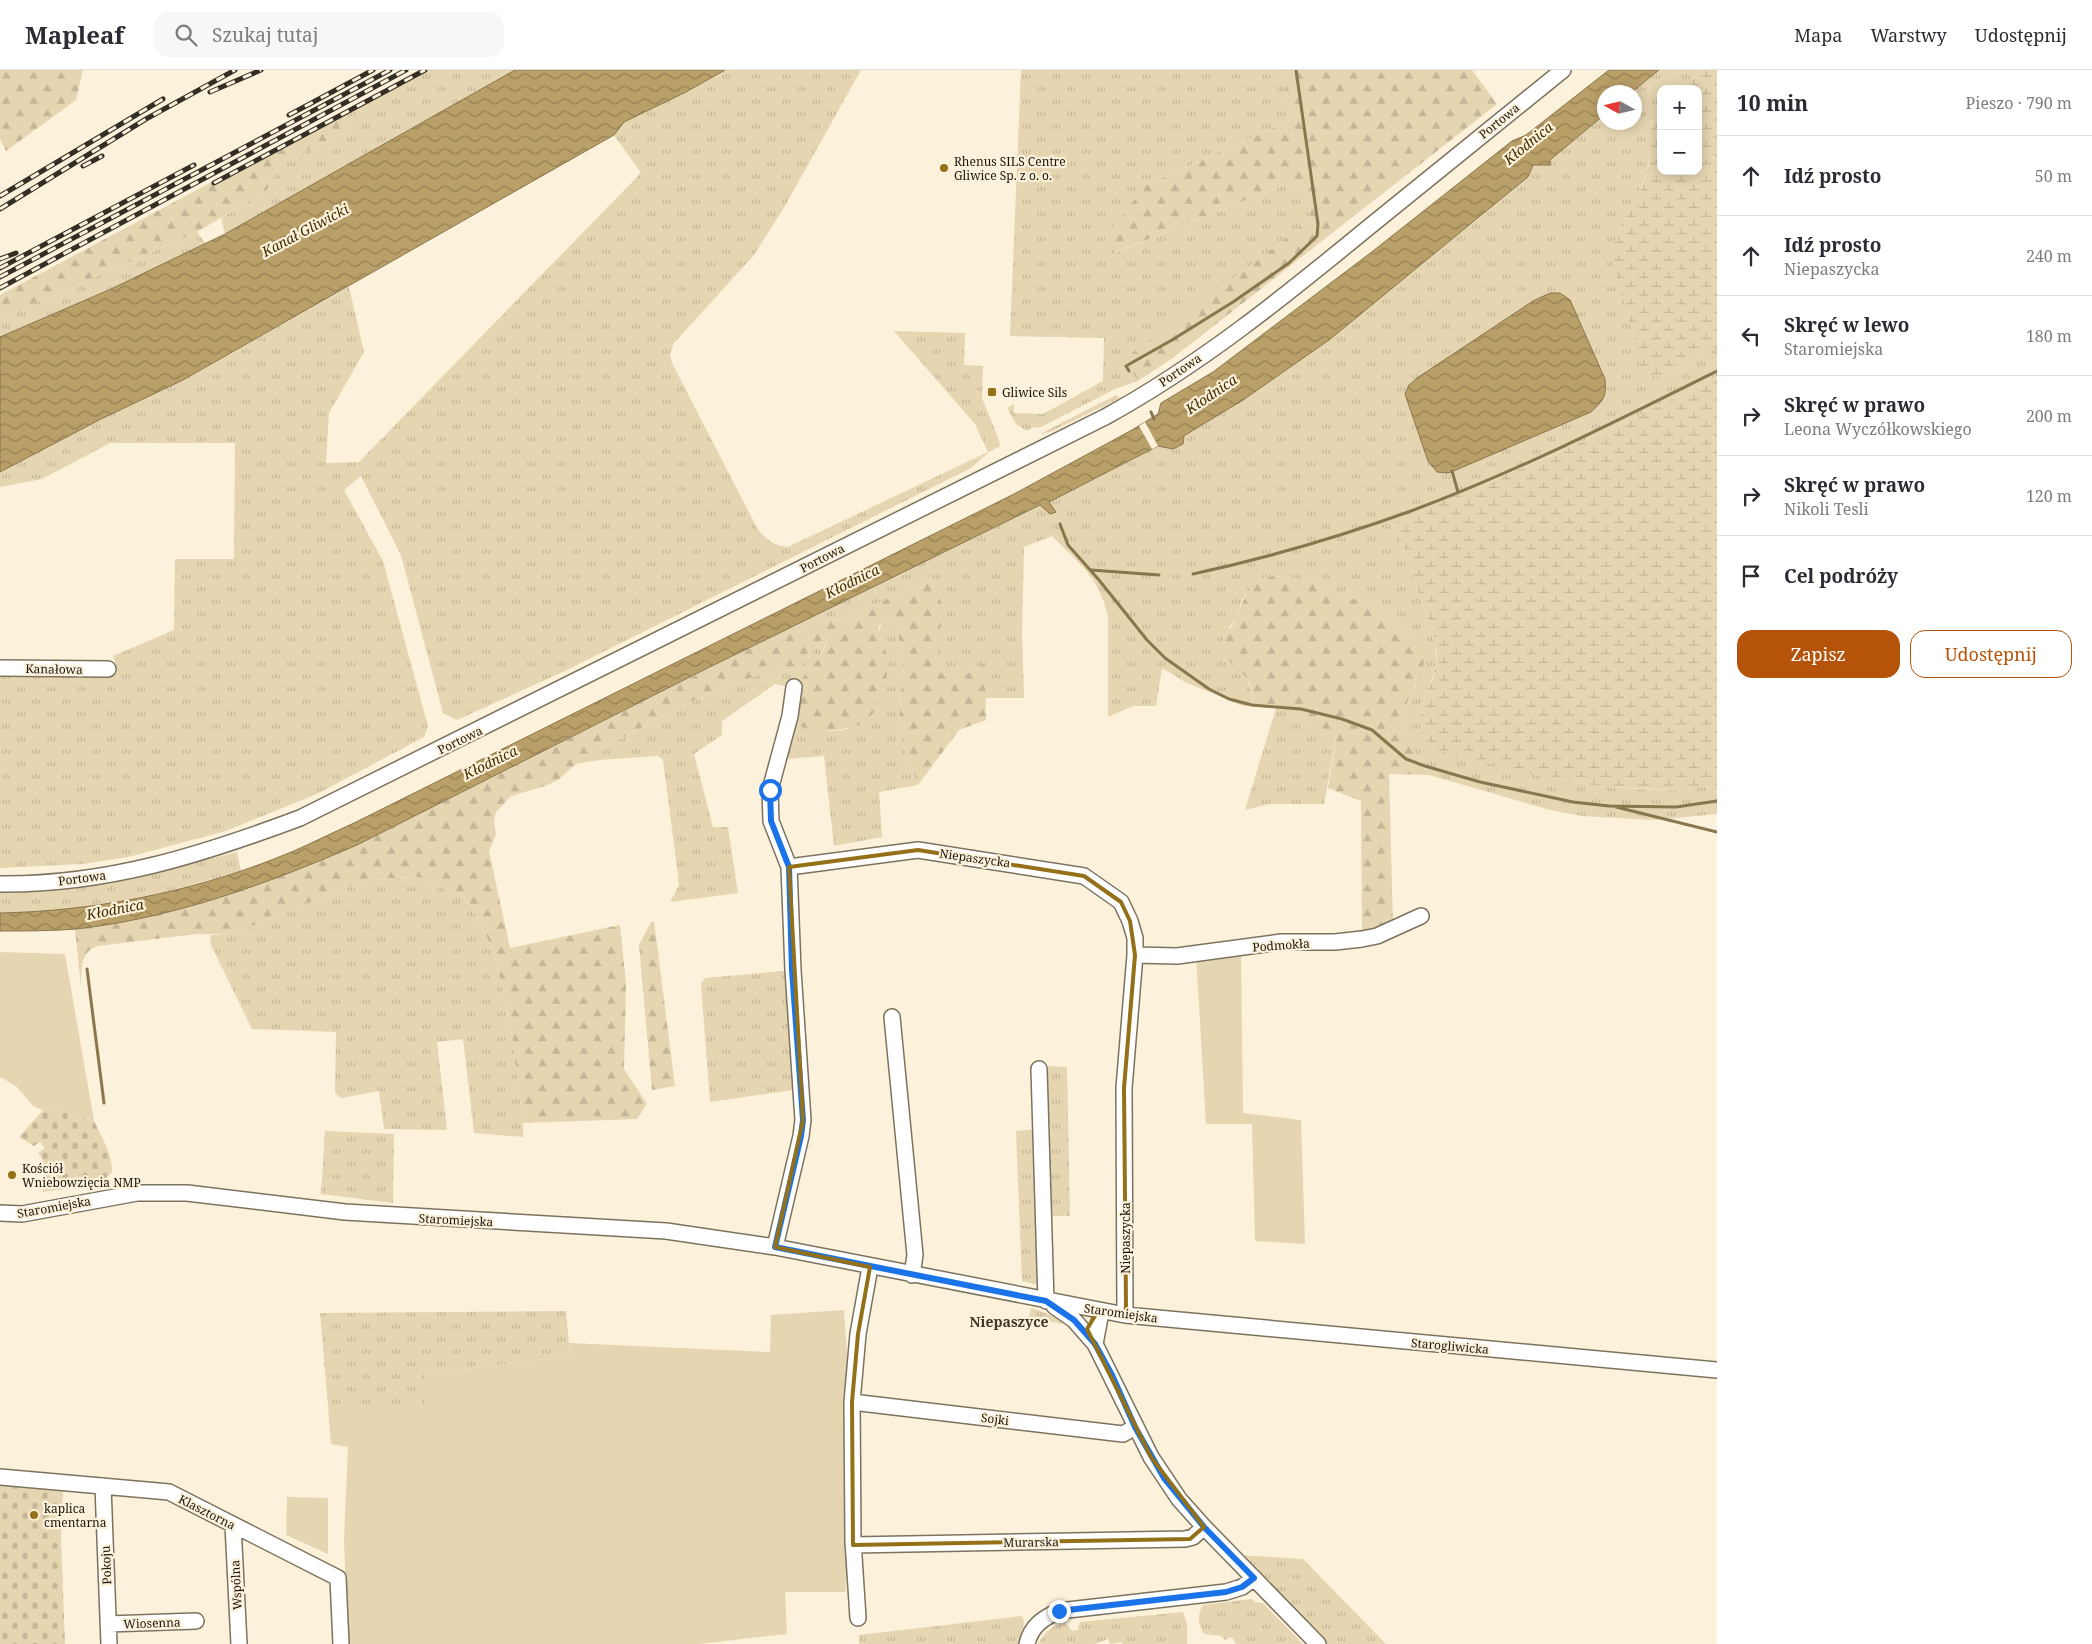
<!DOCTYPE html>
<html lang="pl">
<meta charset="utf-8">
<style>
:root{--surface:#fff;--page:#f7f7f7;--text:#2b2b33;--muted:#7c7c81;--line:#e1e1e2;--accent:#b45309}
body{margin:0;font-family:"Noto Serif",serif;background:var(--page);color:var(--text)}
.controls{position:absolute;right:15px;top:15px;display:grid;overflow:hidden;border-radius:10px;box-shadow:0 2px 12px #0003}
.controls button{width:45px;height:45px;display:grid;place-items:center;padding:0;border:0;border-bottom:1px solid var(--line);background:var(--surface);color:var(--text);font:25px sans-serif}
.compass{position:absolute;left:1597px;top:15px;width:45px;height:45px;border-radius:50%;background:var(--surface);box-shadow:0 2px 12px #0003;rotate:278deg}
.stop{position:absolute;width:15px;height:15px;margin:-11px;border:4px solid #1a73e8;border-radius:50%;background:#fff}
.stop.end{background:#1a73e8;border-color:#fff;box-shadow:0 1px 5px #0008}
.list{margin:0;padding:0;list-style:none}
h2{display:flex;justify-content:space-between;align-items:center;height:65px;margin:0;padding:0 20px;font-size:21px}
h2 small{font-size:16px;font-weight:400;color:var(--muted)}
.list li{display:grid;grid-template-columns:32px 1fr auto;gap:15px;align-items:center;box-sizing:border-box;height:80px;padding:0 20px;border-top:1px solid var(--line)}
.list b{display:block;font-size:19px;white-space:nowrap}
.list p{margin:0;font-size:16px;white-space:nowrap;color:var(--muted)}
.list em{font-size:16px;font-style:normal;color:var(--muted)}
.actions{display:flex;gap:10px;padding:15px 20px}
.actions a{flex:1;padding:11px 0;border:1px solid var(--accent);border-radius:15px;text-align:center;font-size:18px;color:var(--accent)}
.actions .main{background:var(--accent);color:#fff}
.icon{flex:none;width:28px;height:28px;fill:none;stroke:currentColor;stroke-width:2;stroke-linecap:round;stroke-linejoin:round}
.map{position:relative;flex:none;width:1717px;height:1574px;overflow:hidden}
header{display:flex;align-items:center;gap:30px;box-sizing:border-box;height:70px;padding:0 25px;background:var(--surface);border-bottom:1px solid var(--line)}
header strong{font-size:24px}
nav{display:flex;gap:28px;margin-inline-start:auto;font-size:18px}
.search{width:350px;height:45px;background:var(--page);display:flex;align-items:center;gap:12px;box-sizing:border-box;padding:0 18px;border-radius:15px;color:var(--muted);font-size:19px}
main{display:flex}
aside{flex:1;background:var(--surface)}
.map>svg:first-child{display:block}
.grass{fill:url(#grass-tufts)}
.forest{fill:url(#forest-firs)}
.wetland{fill:url(#wetland-marsh)}
.cemetery{fill:url(#cemetery-stones)}
.green{fill:#e6d5b1}
.water{fill:url(#water-waves);stroke:#89764d}
.pier{fill:#fcf1da}
.lines{fill:none;stroke-linecap:round;stroke-linejoin:round}
.stream{stroke:#89764d;stroke-width:3}
.minor-casing{stroke:#7c735f;stroke-width:18}
.minor{stroke:#fff;stroke-width:15}
.rail-casing{stroke:#332f25;stroke-width:5}
.rail{stroke:#fcf1da;stroke-width:3;stroke-dasharray:9;stroke-linecap:butt}
.route{stroke:#1a73e8;stroke-width:6}
.marked{fill:none;stroke:#947119;stroke-width:4;stroke-linejoin:round}
.poi-dot{fill:#947119;stroke:#fcf1da;stroke-width:2}
.labels{text-anchor:middle;dominant-baseline:central;stroke-width:4.5;stroke-linejoin:round;paint-order:stroke}
.street-label{font-size:12px;fill:#1a160e;stroke:#fcf1da}
.poi-label{font-size:12px;fill:#1a160e;stroke:#fcf1da;text-anchor:start}
.water-label{font-size:14px;font-style:italic;fill:#412e00;stroke:#fcf1da}
.neighbourhood-label{font-size:14px;font-weight:bold;fill:#3e3523;stroke:#fcf1da}
</style>
<header>
<strong>Mapleaf</strong>
<div class="search"><svg class="icon" aria-label="search" viewBox="0 0 24 24"><circle cx="10" cy="10" r="6"/><path d="M15 15l6 6"/></svg>Szukaj tutaj</div>
<nav><a>Mapa</a><a>Warstwy</a><a>Udostępnij</a></nav>
</header>
<main>
<div class="map">
<svg width="1717" height="1574" viewBox="0 0 1717 1574">
<defs>
<pattern id="grass-tufts" width="24" height="20" patternUnits="userSpaceOnUse" patternTransform="scale(1.25)"><rect width="24" height="20" fill="#e6d5b1"/><path d="M3 7l-1-3M5 7V3M7 7l1-3M15 17l-1-3M17 17v-4M19 17l1-3" fill="none" stroke="#c5b697"/></pattern>
<pattern id="forest-firs" width="22" height="20" patternUnits="userSpaceOnUse" patternTransform="scale(1.25)"><rect width="22" height="20" fill="#e6d5b1"/><path d="M5 1l3.5 6h-7zM16 11l3.5 6h-7z" fill="#c5b697"/></pattern>
<pattern id="wetland-marsh" width="20" height="14" patternUnits="userSpaceOnUse" patternTransform="scale(1.25)"><rect width="20" height="14" fill="#e6d5b1"/><path d="M1 5h8M5 5V1M11 12h8M15 12V8" fill="none" stroke="#c5b697"/></pattern>
<pattern id="cemetery-stones" width="16" height="16" patternUnits="userSpaceOnUse" patternTransform="scale(1.25)"><rect width="16" height="16" fill="#e6d5b1"/><path d="M2 7V4a2 2 0 0 1 4 0v3zM10 15v-3a2 2 0 0 1 4 0v3z" fill="#c5b697"/></pattern>
<pattern id="water-waves" width="16" height="10" patternUnits="userSpaceOnUse" patternTransform="scale(1.25)"><rect width="16" height="10" fill="#b99f68"/><path d="M0 5q4-4 8 0t8 0" fill="none" stroke="#968154"/></pattern>
</defs>
<rect width="100%" height="100%" fill="#fcf1da"/>
<path class="grass" d="M 419,0 L 515,0 L 225,164 L 221,148 L 266,121 L 281,93 L 352,59 L 339,44 Z
M 725,0 L 861,0 L 785,136 L 754,185 L 674,273 L 670,284 L 672,293 L 757,458 C 766,470 774,476 788,477 L 988,382 L 975,354 L 894,261 L 965,263 L 964,295 L 983,296 L 982,328 L 999,370 L 1000,376 L 989,382 L 971,398 L 565,601 L 457,650 L 443,643 L 401,485 L 361,406 L 344,420 L 383,491 L 428,656 L 424,667 L 317,724 L 226,761 L 128,787 L 82,794 L 0,798 L 0,600 L 113,603 L 116,594 L 113,586 L 174,560 L 175,489 L 234,489 L 235,373 L 110,373 L 42,409 L 0,417 L 0,402 L 101,349 L 183,310 L 349,217 L 364,282 L 329,343 L 326,393 L 359,392 L 641,103 L 614,65 L 624,52 L 686,22 Z
M 1021,0 L 1283,0 L 1291,50 L 1146,115 L 1115,183 L 1289,113 L 1307,123 L 1311,150 L 1125,289 L 1138,311 L 1115,319 L 1039,358 L 1034,357 L 1027,361 L 1016,354 L 1007,338 L 1014,334 L 1014,343 L 1043,344 L 1103,311 L 1104,268 L 1010,266 Z
M 1659,0 L 1702,0 L 1679,19 L 1661,19 L 1661,36 L 1651,53 L 1650,81 L 1647,103 L 1634,134 L 1618,161 L 1663,306 L 1717,278 L 1717,306 L 1619,356 L 1463,423 L 1396,454 L 1435,572 C 1439,596 1430,616 1422,637 L 1548,708 L 1605,717 L 1641,719 L 1679,720 L 1717,715 L 1717,744 L 1655,750 L 1582,746 L 1550,740 L 1429,705 L 1405,669 L 1406,637 L 1410,623 L 1416,614 L 1413,569 L 1385,544 L 1368,533 L 1343,526 L 1312,510 L 1274,506 L 1266,507 L 1257,512 L 1248,522 L 1242,530 L 1236,550 L 1229,557 L 1228,589 C 1243,603 1255,614 1252,635 L 1278,635 L 1293,646 L 1337,663 L 1324,734 L 1269,734 L 1245,740 L 1277,635 L 1243,636 L 1185,612 L 1162,598 L 1156,636 L 1133,636 L 1108,647 L 1108,547 C 1100,508 1079,493 1052,466 L 1024,477 L 1022,562 L 1024,628 L 984,628 L 985,593 C 970,602 955,613 939,601 L 936,581 L 938,569 L 928,509 L 843,550 L 828,551 L 795,563 L 766,570 L 1041,435 L 1050,444 L 1055,442 L 1049,432 L 1158,376 L 1167,377 C 1297,301 1412,203 1528,108 L 1533,95 L 1550,90 L 1604,45 L 1604,52 L 1634,52 L 1634,22 L 1632,22 Z
M 197,162 L 206,174 L 111,219 L 0,267 L 0,249 Z
M 1116,325 L 1120,328 L 1050,362 L 1040,364 Z
M 882,551 L 887,551 L 896,555 L 903,589 L 899,655 L 902,670 L 918,715 L 879,722 L 882,767 L 834,776 L 824,686 L 773,690 L 789,617 L 775,614 L 722,651 L 722,665 L 694,684 L 713,757 L 728,757 L 738,823 L 670,832 L 679,815 L 678,805 L 663,690 L 658,686 L 599,690 L 600,684 L 605,678 L 618,670 L 692,631 L 755,606 L 798,599 L 828,563 C 826,576 820,588 812,598 L 820,660 L 833,661 L 848,659 L 887,599 L 886,583 L 879,562 Z
M 237,782 L 241,801 C 194,814 147,829 99,836 C 66,841 33,842 0,843 L 0,823 L 43,821 L 119,811 Z
M 420,807 L 468,830 L 494,881 L 512,966 L 523,1053 L 523,1067 L 474,1063 L 463,969 L 437,972 L 447,1060 L 384,1059 L 379,1021 L 341,1028 L 335,1023 L 336,962 L 252,959 L 210,873 L 211,865 L 227,864 L 247,858 L 366,809 Z
M 793,900 L 801,1019 L 710,1032 L 701,914 L 705,908 Z
M 1043,996 L 1067,997 L 1070,1146 L 1047,1146 Z
M 1039,1059 L 1043,1216 L 1022,1211 L 1016,1061 Z
M 325,1061 L 394,1064 L 393,1133 L 321,1124 Z
M 1031,1238 L 1057,1247 L 1065,1252 L 1062,1254 L 1029,1247 Z
M 566,1241 L 570,1286 L 425,1304 L 425,1336 L 328,1336 L 320,1243 Z
M 1239,1485 L 1303,1489 L 1386,1574 L 1327,1574 Z
M 1252,1529 L 1255,1532 L 1263,1533 L 1303,1574 L 1236,1574 L 1232,1567 L 1225,1570 L 1221,1566 L 1204,1564 C 1198,1555 1197,1544 1203,1535 Z
M 1183,1542 L 1187,1554 L 1187,1574 L 1123,1574 L 1121,1572 L 1110,1574 L 1108,1569 L 1095,1574 L 1038,1574 C 1045,1562 1052,1555 1066,1553 L 1072,1561 L 1078,1560 L 1080,1552 Z
M 1022,1546 L 1024,1552 L 1019,1574 L 859,1574 L 859,1565 Z"/>
<path class="forest" d="M 0,0 L 83,0 L 76,30 L 6,81 L 0,69 Z
M 1283,0 L 1472,0 L 1497,34 L 1174,287 L 1138,311 L 1124,289 L 1311,150 L 1307,123 L 1289,113 L 1114,183 L 1113,157 L 1146,115 L 1291,50 Z
M 339,44 L 352,59 L 281,93 L 266,121 L 197,162 L 0,249 L 0,225 Z
M 1274,506 L 1312,510 L 1343,526 L 1368,533 L 1385,544 L 1413,569 L 1421,580 L 1424,592 L 1421,604 L 1410,623 L 1406,637 L 1405,669 L 1429,705 L 1389,704 L 1393,855 L 1362,862 L 1361,731 L 1328,718 L 1337,664 L 1293,646 L 1278,635 L 1252,635 C 1257,601 1230,603 1223,579 C 1219,566 1232,559 1236,549 C 1244,529 1249,508 1274,506 Z
M 928,509 C 956,533 931,570 939,601 C 955,613 970,602 985,593 L 986,650 L 959,660 L 918,715 L 902,670 L 899,655 L 903,589 L 896,555 L 887,551 L 882,551 L 879,556 C 879,566 883,573 886,582 C 889,594 887,612 883,624 C 880,634 873,646 864,652 C 851,661 797,668 795,647 C 795,639 795,623 798,616 C 807,598 828,586 827,564 L 798,599 L 755,606 L 692,631 L 618,670 L 605,678 L 600,684 L 599,690 L 576,694 L 558,710 L 545,716 L 511,726 L 496,742 L 494,752 L 496,764 L 489,781 L 510,878 L 620,855 L 626,913 L 624,999 L 647,1034 L 637,1049 L 523,1053 L 512,966 L 494,881 L 468,830 L 420,807 L 366,809 L 247,858 L 227,864 L 196,864 L 98,876 C 79,882 82,899 81,917 L 75,859 C 174,846 266,815 357,775 L 766,570 L 795,563 L 828,551 L 843,550 Z
M 654,851 L 675,1016 L 652,1020 L 639,875 L 651,852 Z"/>
<path class="wetland" d="M 1702,0 L 1717,0 L 1717,278 L 1663,306 L 1655,307 L 1643,299 L 1611,186 C 1613,159 1639,131 1647,103 C 1654,78 1643,59 1661,36 L 1661,101 L 1698,101 L 1698,19 L 1679,19 Z
M 1717,306 L 1717,715 L 1679,720 L 1605,717 L 1548,708 L 1438,681 L 1424,666 L 1420,650 L 1422,637 L 1433,608 L 1437,584 L 1435,572 L 1396,454 L 1397,449 L 1400,445 L 1487,413 L 1619,356 Z"/>
<path class="cemetery" d="M 55,1039 L 94,1051 C 101,1066 113,1085 112,1102 L 99,1115 L 42,1122 C 49,1107 48,1095 38,1083 L 45,1078 L 40,1072 L 34,1076 L 19,1067 L 43,1040 Z
M 0,1413 L 63,1418 L 61,1467 L 65,1574 L 0,1574 Z"/>
<path class="green" d="M 1241,878 L 1243,1043 L 1301,1050 L 1305,1174 L 1255,1171 L 1252,1054 L 1206,1054 L 1196,884 Z
M 0,882 L 65,884 L 94,1051 L 55,1039 L 43,1040 L 33,1036 L 16,1016 L 0,1007 Z
M 844,1240 L 848,1298 L 846,1522 L 785,1522 L 787,1564 L 699,1574 L 348,1574 L 344,1470 L 348,1377 L 331,1374 L 328,1336 L 425,1336 L 425,1304 L 570,1286 L 569,1273 L 770,1282 L 771,1245 Z
M 287,1427 L 328,1428 L 328,1484 L 286,1465 Z"/>
<path class="water" d="M 515,0 L 725,0 L 686,22 L 624,52 L 614,65 L 183,310 L 101,349 L 0,402 L 0,267 L 111,219 L 225,164 Z
M 1609,0 L 1659,0 L 1632,22 L 1604,22 L 1604,45 L 1550,90 L 1550,95 L 1533,95 L 1528,107 L 1329,270 L 1243,330 L 1184,366 L 1183,374 L 1173,379 L 1158,376 L 1049,432 L 1056,442 L 1050,444 L 1040,435 L 706,599 L 357,775 C 267,814 174,848 76,859 C 51,861 25,861 0,861 L 0,843 C 93,841 187,823 274,789 C 301,779 327,765 354,753 L 1014,424 L 1132,360 L 1158,344 L 1161,333 L 1213,302 L 1373,181 L 1512,71 L 1526,65 Z
M 1550,223 L 1560,223 L 1570,230 L 1605,309 C 1607,328 1603,330 1591,342 L 1456,400 L 1448,403 L 1437,402 L 1428,391 L 1405,324 L 1409,315 L 1417,308 L 1533,231 Z"/>
<path class="pier" d="M 1145,352 L 1158,376 L 1152,379 L 1139,356 Z"/>
<g class="lines">
<path class="stream" d="M 1129,301 L 1126,296 L 1172,270 L 1233,232 L 1289,193 L 1317,166 L 1318,154 L 1296,0
M 1151,342 L 1154,349
M 1452,401 L 1458,422
M 1060,454 L 1068,475 L 1099,510 L 1147,570 L 1165,588 L 1182,600 L 1209,619 L 1229,629 L 1252,635 L 1301,639 L 1342,649 L 1372,660 L 1406,689 L 1425,696 L 1480,712 L 1573,732 L 1609,736 L 1676,737 L 1717,731
M 1091,500 L 1159,505
M 1193,504 C 1267,488 1339,467 1411,441 C 1516,402 1617,351 1717,301
M 1616,737 L 1717,762
M 87,899 L 104,1033"/>
<defs>
<path id="minor" d="M 0,598 L 108,599
M 789,797 L 918,780 L 1084,806 L 1121,832 L 1130,851 L 1135,868 L 1135,885 L 1124,1018 L 1125,1245
M 0,814 C 107,815 201,785 300,748 L 1105,347 C 1200,295 1285,226 1369,157 C 1434,105 1498,52 1563,0
M 1135,885 L 1177,886 L 1281,872 L 1335,872 L 1362,869 L 1377,866 L 1421,846
M 892,947 L 915,1185 L 912,1205
M 1039,999 L 1046,1231
M 0,1143 L 22,1144 L 137,1123 L 187,1123 L 345,1142 L 666,1161 L 775,1177 L 1125,1245 L 1717,1300
M 775,1177 L 801,1066 L 803,1050 L 793,900 L 789,797 L 771,751 L 770,720 L 790,646 L 794,617
M 1054,1236 L 1074,1250 L 1095,1274 L 1151,1387 L 1179,1429 L 1204,1457 L 1318,1574
M 1095,1274 L 1101,1242
M 852,1332 L 1123,1364 L 1135,1357
M 0,1407 L 169,1422 L 338,1508 L 341,1574
M 103,1416 L 109,1574
M 233,1455 L 239,1574
M 853,1475 L 1185,1469 L 1193,1467 L 1204,1457
M 858,1548 L 853,1471 L 852,1332 L 858,1264 L 870,1197
M 108,1554 L 196,1551
M 1027,1574 C 1031,1556 1043,1548 1059,1541 L 1226,1522 L 1242,1517 L 1254,1508"/>
</defs>
<use href="#minor" class="minor-casing"/>
<use href="#minor" class="minor"/>
<defs>
<path id="rail" d="M 210,22 L 261,0
M 289,45 L 373,0
M 83,96 L 102,86
M 214,113 L 425,0
M 0,126 L 163,29
M 0,139 L 146,49 L 235,0
M 0,189 L 16,183
M 0,198 L 194,95
M 0,207 L 390,0
M 0,218 L 406,0"/>
</defs>
<use href="#rail" class="rail-casing"/>
<use href="#rail" class="rail"/>
</g>
<g class="lines">
<path class="route" d="M 770,720 L 771,751 L 789,797 L 792,900 L 803,1050 L 801,1066 L 775,1177 L 1046,1231 L 1074,1250 L 1095,1274 L 1112,1305 L 1135,1357 L 1164,1408 L 1204,1457 L 1254,1508 L 1242,1517 L 1226,1522 L 1059,1541"/>
</g>
<path class="marked" d="M 918,780 L 1084,806 L 1121,832 L 1130,851 L 1135,885 L 1124,1018 L 1126,1236 L 1125,1245 L 1098,1241 L 1087,1259 L 1151,1387 L 1204,1457 L 1190,1469 L 853,1475 L 852,1332 L 858,1264 L 870,1197 L 775,1177 L 803,1050 L 789,797 Z"/>
<g class="poi-dot">
<circle cx="944" cy="98" r="5"/>
<rect x="987" y="317" width="10" height="10" rx="2.5"/>
<circle cx="12" cy="1105" r="5"/>
<circle cx="34" cy="1445" r="5"/>
</g>
<g class="labels">
<g class="street-label">
<text transform="translate(1499 51) rotate(-39)">Portowa</text>
<text transform="translate(1180 300) rotate(-34)">Portowa</text>
<text transform="translate(822 488) rotate(-27)">Portowa</text>
<text transform="translate(54 599) rotate(1)">Kanałowa</text>
<text transform="translate(460 670) rotate(-26)">Portowa</text>
<text transform="translate(975 788) rotate(8)">Niepaszycka</text>
<text transform="translate(82 808) rotate(-7)">Portowa</text>
<text transform="translate(1281 875) rotate(-4)">Podmokła</text>
<text transform="translate(54 1137) rotate(-10)">Staromiejska</text>
<text transform="translate(456 1150) rotate(3)">Staromiejska</text>
<text transform="translate(1125 1168) rotate(-90)">Niepaszycka</text>
<text transform="translate(1121 1243) rotate(8)">Staromiejska</text>
<text transform="translate(1450 1276) rotate(5)">Starogliwicka</text>
<text transform="translate(995 1349) rotate(7)">Sojki</text>
<text transform="translate(207 1442) rotate(27)">Klasztorna</text>
<text transform="translate(1031 1472) rotate(-1)">Murarska</text>
<text transform="translate(106 1495) rotate(-92)">Pokoju</text>
<text transform="translate(236 1515) rotate(-93)">Wspólna</text>
<text transform="translate(152 1553) rotate(-2)">Wiosenna</text>
</g>
<g class="poi-label">
<text x="954" y="91">Rhenus SILS Centre<tspan x="954" dy="14">Gliwice Sp. z o. o.</tspan></text>
<text x="1002" y="322">Gliwice Sils</text>
<text x="22" y="1098">Kościół<tspan x="22" dy="14">Wniebowzięcia NMP</tspan></text>
<text x="44" y="1438">kaplica<tspan x="44" dy="14">cmentarna</tspan></text>
</g>
<g class="water-label">
<text transform="translate(1528 73) rotate(-39)">Kłodnica</text>
<text transform="translate(305 160) rotate(-28)">Kanał Gliwicki</text>
<text transform="translate(1211 324) rotate(-34)">Kłodnica</text>
<text transform="translate(852 511) rotate(-26)">Kłodnica</text>
<text transform="translate(490 692) rotate(-26)">Kłodnica</text>
<text transform="translate(115 839) rotate(-11)">Kłodnica</text>
</g>
<g class="neighbourhood-label">
<text x="1009" y="1251">Niepaszyce</text>
</g>
</g>
</svg>
<div class="controls">
<button>+</button>
<button>−</button>
</div>
<svg class="compass" viewBox="-18 -18 36 36"><path d="M0-13l5 13h-10z" fill="#e53935"/><path d="M0 13l5-13h-10z" fill="#7c7c81"/></svg>
<div class="stop" style="left:770px;top:720px"></div>
<div class="stop end" style="left:1059px;top:1541px"></div>
</div>
<aside>
<h2>10 min<small>Pieszo · 790 m</small></h2>
<ul class="list">
<li><svg class="icon" aria-label="ahead" viewBox="0 0 24 24"><path d="M12 20V5M6 11l6-6 6 6"/></svg><div><b>Idź prosto</b></div><em>50 m</em></li>
<li><svg class="icon" aria-label="ahead" viewBox="0 0 24 24"><path d="M12 20V5M6 11l6-6 6 6"/></svg><div><b>Idź prosto</b><p>Niepaszycka</p></div><em>240 m</em></li>
<li><svg class="icon" aria-label="left" viewBox="0 0 24 24"><path d="M17 20v-9H6M10 6l-5 5 5 5"/></svg><div><b>Skręć w lewo</b><p>Staromiejska</p></div><em>180 m</em></li>
<li><svg class="icon" aria-label="right" viewBox="0 0 24 24"><path d="M7 20v-9h11M14 6l5 5-5 5"/></svg><div><b>Skręć w prawo</b><p>Leona Wyczółkowskiego</p></div><em>200 m</em></li>
<li><svg class="icon" aria-label="right" viewBox="0 0 24 24"><path d="M7 20v-9h11M14 6l5 5-5 5"/></svg><div><b>Skręć w prawo</b><p>Nikoli Tesli</p></div><em>120 m</em></li>
<li><svg class="icon" aria-label="arrive" viewBox="0 0 24 24"><path d="M6 21V4h12l-3 4 3 4H6"/></svg><div><b>Cel podróży</b></div></li>
</ul>
<div class="actions"><a class="main">Zapisz</a><a>Udostępnij</a></div>
</aside>
</main>
